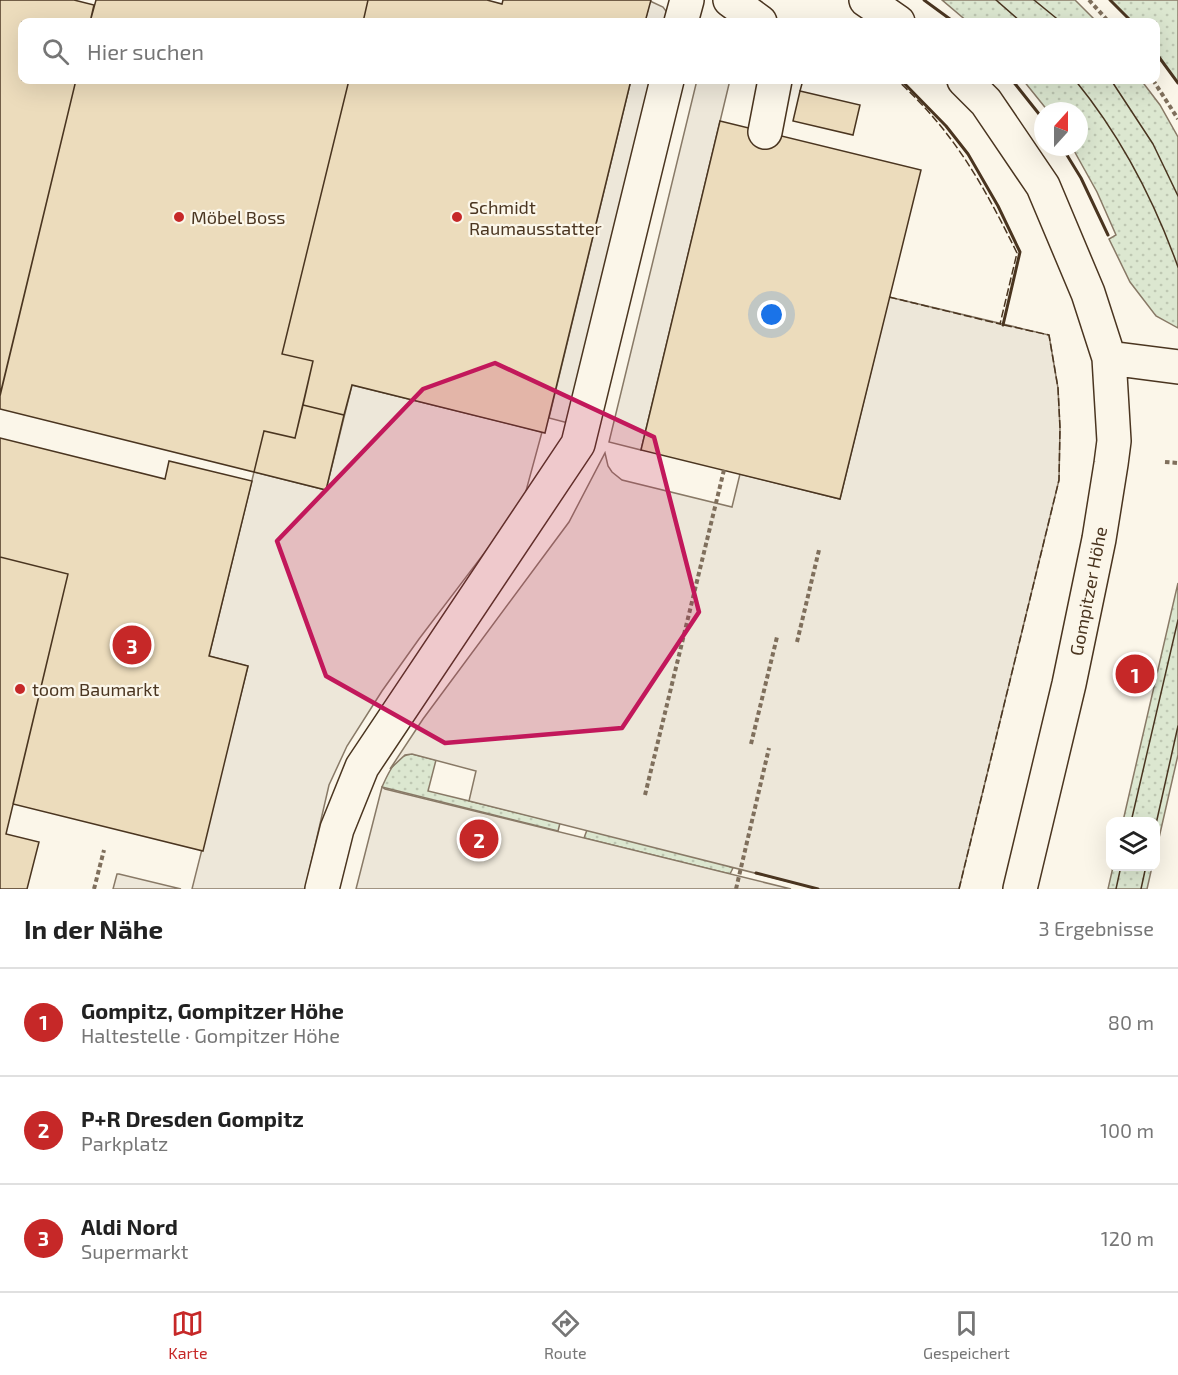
<!DOCTYPE html>
<html lang="de">
<meta charset="utf-8">
<style>
:root{--surface:#fff;--page:#f6f6f6;--text:#222;--muted:#767676;--line:#e0e0e0;--accent:#c62828}
body{margin:0;font-family:"Exo 2",sans-serif;background:var(--page);color:var(--text)}
.controls{position:absolute;right:18px;bottom:18px;display:grid;overflow:hidden;border-radius:12px;box-shadow:0 6px 24px #0002}
.controls button{width:54px;height:54px;display:grid;place-items:center;padding:0;border:0;border-bottom:2px solid var(--line);background:var(--surface);color:var(--text);font:30px sans-serif}
.compass{position:absolute;left:1034px;top:102px;width:54px;height:54px;border-radius:50%;background:var(--surface);box-shadow:0 6px 24px #0002;rotate:21deg}
.you{position:absolute;left:772px;top:315px;width:21px;height:21px;margin:-15px;border:4px solid #fff;border-radius:50%;background:#1a73e8;box-shadow:0 0 0 9px #1a73e833}
.badge{display:grid;place-items:center;width:39px;height:39px;border-radius:50%;background:var(--accent);color:#fff;font-size:20px;font-weight:700}
.pin{position:absolute;translate:-50% -50%;border:3px solid #fff;box-shadow:0 2px 6px #0006}
.list{margin:0;padding:0;list-style:none}
h2{display:flex;justify-content:space-between;align-items:center;height:78px;margin:0;padding:0 24px;font-size:26px}
h2 small{font-size:20px;font-weight:400;color:var(--muted)}
.list li{display:grid;grid-template-columns:39px 1fr auto;gap:18px;align-items:center;box-sizing:border-box;height:108px;padding:0 24px;border-top:2px solid var(--line)}
.list b{display:block;font-size:22px;white-space:nowrap}
.list p{margin:0;font-size:20px;white-space:nowrap;color:var(--muted)}
.list em{font-size:20px;font-style:normal;color:var(--muted)}
.icon{flex:none;width:33px;height:33px;fill:none;stroke:currentColor;stroke-width:2;stroke-linecap:round;stroke-linejoin:round}
.map{position:relative;flex:none;width:1178px;height:889px;overflow:hidden}
.search{position:absolute;background:var(--surface);box-shadow:0 6px 24px #0002;left:18px;right:18px;top:18px;height:66px;display:flex;align-items:center;gap:15px;box-sizing:border-box;padding:0 21px;border-radius:12px;color:var(--muted);font-size:22px}
.sheet{height:402px;background:var(--surface)}
nav{display:flex;justify-content:space-around;align-items:center;box-sizing:border-box;height:84px;border-top:2px solid var(--line);background:var(--surface);font-size:16px;color:var(--muted)}
nav a{display:grid;justify-items:center;gap:3px}
nav .on{color:var(--accent)}
.map>svg:first-child{display:block}
.grass{fill:url(#grass-dots);stroke:#887966;stroke-width:1.5}
.parking{fill:#ede7d9;stroke:#887966;stroke-width:1.5}
.building{fill:#ecdcbc;stroke:#4a3520;stroke-width:1.5}
.lines{fill:none;stroke-linecap:round;stroke-linejoin:round}
.minor-casing{stroke:#4a3520;stroke-width:36}
.path{stroke:#7f6f5c;stroke-width:4;stroke-dasharray:4.5 3;stroke-linecap:butt}
.minor{stroke:#fbf6e9;stroke-width:33}
.tram{stroke:#4a3520;stroke-width:1.5}
.fence{stroke:#4a3520;stroke-width:1.5;stroke-dasharray:8 3;stroke-linecap:butt}
.wall{stroke:#4a3520;stroke-width:3}
.marked{fill:#c2185b;fill-opacity:0.2;stroke:#c2185b;stroke-width:4.5;stroke-linejoin:round}
.poi-dot{fill:#c62828;stroke:#fbf6e9;stroke-width:2}
.labels{text-anchor:middle;dominant-baseline:central;stroke-width:4.5;stroke-linejoin:round;paint-order:stroke}
.poi-label{font-size:18px;fill:#4a3520;stroke:#fbf6e9;text-anchor:start}
.street-label{font-size:18px;fill:#4a3520;stroke:#fbf6e9}
</style>
<div class="map">
<svg width="1178" height="889" viewBox="0 0 1178 889">
<defs>
<pattern id="grass-dots" width="8" height="8" patternUnits="userSpaceOnUse" patternTransform="scale(1.5)"><rect width="8" height="8" fill="#dce7d0"/><path d="M2 2h.1M6 6h.1" fill="none" stroke="#bec7b2" stroke-width="1.8" stroke-linecap="round"/></pattern>
</defs>
<rect width="100%" height="100%" fill="#fbf6e9"/>
<path class="grass" d="M 942,0 L 1075,0 L 1097,22 L 968,22 Z
M 1110,0 L 1178,0 L 1178,83 L 1156,53 L 1156,22 L 1132,22 Z
M 1023,80 L 1141,80 L 1160,105 L 1178,137 L 1178,328 L 1156,316 L 1130,282 L 1109,239 L 1116,235 L 1097,192 L 1072,147 L 1079,147 L 1079,111 L 1048,111 Z
M 1178,583 L 1178,755 L 1156,851 L 1156,822 L 1123,821 Z
M 412,754 L 436,760 L 428,791 L 560,823 L 558,831 L 382,787 C 388,774 395,755 412,754 Z
M 587,830 L 726,865 L 733,868 L 730,874 L 592,840 L 584,838 Z
M 1113,867 L 1152,867 L 1147,889 L 1108,889 Z"/>
<path class="parking" d="M 650,1 L 663,7 L 669,15 L 671,22 L 645,22 Z
M 631,80 L 660,80 L 576,425 L 549,418 Z
M 697,80 L 730,80 L 641,450 L 609,442 Z
M 889,297 L 1049,335 L 1058,388 L 1060,428 L 1059,480 L 959,889 L 818,889 L 469,801 L 476,771 L 412,754 L 405,755 L 390,769 L 423,719 L 569,522 L 605,453 L 608,466 L 612,472 L 622,480 L 732,507 L 740,474 L 840,499 Z
M 352,385 L 542,432 L 523,502 L 419,639 L 382,691 L 347,746 L 329,785 L 305,889 L 192,889 L 248,666 L 209,656 L 254,472 L 326,490 Z
M 382,787 L 385,789 L 791,889 L 356,889 Z
M 117,874 L 119,874 L 181,889 L 113,889 Z"/>
<path class="building" d="M 0,0 L 74,0 L 94,5 L 90,22 L 22,22 L 22,80 L 76,80 L 0,395 Z
M 96,0 L 368,0 L 363,22 L 90,22 Z
M 368,0 L 487,0 L 502,4 L 503,0 L 651,0 L 645,22 L 363,22 Z
M 76,80 L 349,80 L 282,354 L 313,361 L 295,438 L 264,431 L 254,472 L 0,409 L 0,396 Z
M 349,80 L 631,80 L 545,433 L 352,385 L 344,415 L 303,405 L 313,361 L 282,354 Z
M 800,91 L 860,105 L 853,135 L 793,121 Z
M 720,121 L 921,170 L 840,499 L 641,450 Z
M 303,405 L 344,415 L 326,490 L 254,472 L 264,431 L 295,438 Z
M 0,438 L 165,479 L 169,461 L 252,481 L 209,656 L 248,666 L 203,851 L 13,804 L 68,574 L 0,557 Z
M 0,557 L 68,574 L 6,834 L 39,842 L 27,889 L 0,889 Z"/>
<g class="lines">
<defs>
<path id="minor" d="M 730,0 L 760,22
M 866,0 L 898,22
M 681,22 L 687,0
M 964,80 L 986,102 L 1043,186 L 1088,293 L 1109,358 L 1114,441 L 1111,464 L 1099,539 L 1069,684 L 1020,889
M 765,132 L 775,80
M 1109,358 L 1178,367
M 322,889 L 337,829 L 362,767 L 578,444 L 667,80"/>
</defs>
<use href="#minor" class="minor-casing"/>
<path class="path" d="M 1089,0 L 1109,22
M 1153,80 L 1178,119
M 1165,462 L 1178,463
M 797,642 L 819,550
M 751,744 L 777,637
M 645,795 L 724,470
M 94,889 L 104,850
M 736,889 L 769,748"/>
<use href="#minor" class="minor"/>
<path class="tram" d="M 996,0 L 1021,22
M 1034,0 L 1061,22
M 1075,80 C 1120,135 1154,200 1178,267
M 1111,80 L 1153,144 L 1178,196
M 1131,822 L 1178,620
M 1156,824 L 1178,726
M 1116,889 L 1121,866
M 1141,889 L 1146,866"/>
<path class="fence" d="M 800,91 L 803,80
M 889,297 L 1000,324 L 1017,253 C 983,184 954,132 897,80
M 959,889 L 1059,480 L 1060,428 L 1058,388 L 1049,335 L 1000,324"/>
<path class="wall" d="M 924,0 L 954,22
M 1110,0 L 1132,22
M 1156,53 L 1178,83
M 901,80 L 946,126 L 968,154 L 998,206 L 1020,252 L 1003,325
M 1012,80 L 1043,119
M 1062,147 L 1081,178 L 1108,235
M 756,873 L 818,889"/>
</g>
<path class="marked" d="M 495,363 L 654,437 L 699,612 L 622,728 L 445,743 L 326,676 L 277,541 L 423,389 Z"/>
<g class="poi-dot">
<circle cx="179" cy="217" r="6"/>
<circle cx="457" cy="217" r="6"/>
<circle cx="20" cy="689" r="6"/>
</g>
<g class="labels">
<g class="poi-label">
<text x="469" y="207">Schmidt<tspan x="469" dy="21">Raumausstatter</tspan></text>
<text x="191" y="217">Möbel Boss</text>
<text x="32" y="689">toom Baumarkt</text>
</g>
<g class="street-label">
<text transform="translate(1088 591) rotate(-79)">Gompitzer Höhe</text>
</g>
</g>
</svg>
<div class="controls">
<button><svg class="icon" aria-label="layers" viewBox="0 0 24 24"><path d="M12 4l9 5-9 5-9-5zM3 14l9 5 9-5"/></svg></button>
</div>
<svg class="compass" viewBox="-18 -18 36 36"><path d="M0-13l5 13h-10z" fill="#e53935"/><path d="M0 13l5-13h-10z" fill="#767676"/></svg>
<div class="you"></div>
<div class="pin badge" style="left:1135px;top:674px">1</div>
<div class="pin badge" style="left:479px;top:839px">2</div>
<div class="pin badge" style="left:132px;top:645px">3</div>
<div class="search"><svg class="icon" aria-label="search" viewBox="0 0 24 24"><circle cx="10" cy="10" r="6"/><path d="M15 15l6 6"/></svg>Hier suchen</div>
</div>
<section class="sheet">
<h2>In der Nähe<small>3 Ergebnisse</small></h2>
<ul class="list">
<li><span class="badge">1</span><div><b>Gompitz, Gompitzer Höhe</b><p>Haltestelle · Gompitzer Höhe</p></div><em>80 m</em></li>
<li><span class="badge">2</span><div><b>P+R Dresden Gompitz</b><p>Parkplatz</p></div><em>100 m</em></li>
<li><span class="badge">3</span><div><b>Aldi Nord</b><p>Supermarkt</p></div><em>120 m</em></li>
</ul>
</section>
<nav>
<a class="on"><svg class="icon" aria-label="map" viewBox="0 0 24 24"><path d="M3 6l6-2 6 2 6-2v14l-6 2-6-2-6 2zM9 4v14M15 6v14"/></svg>Karte</a>
<a><svg class="icon" aria-label="directions" viewBox="0 0 24 24"><path d="M12 3l9 9-9 9-9-9zM9 14v-3h6M13 9l2 2-2 2"/></svg>Route</a>
<a><svg class="icon" aria-label="saved" viewBox="0 0 24 24"><path d="M7 4h10v16l-5-4-5 4z"/></svg>Gespeichert</a>
</nav>
